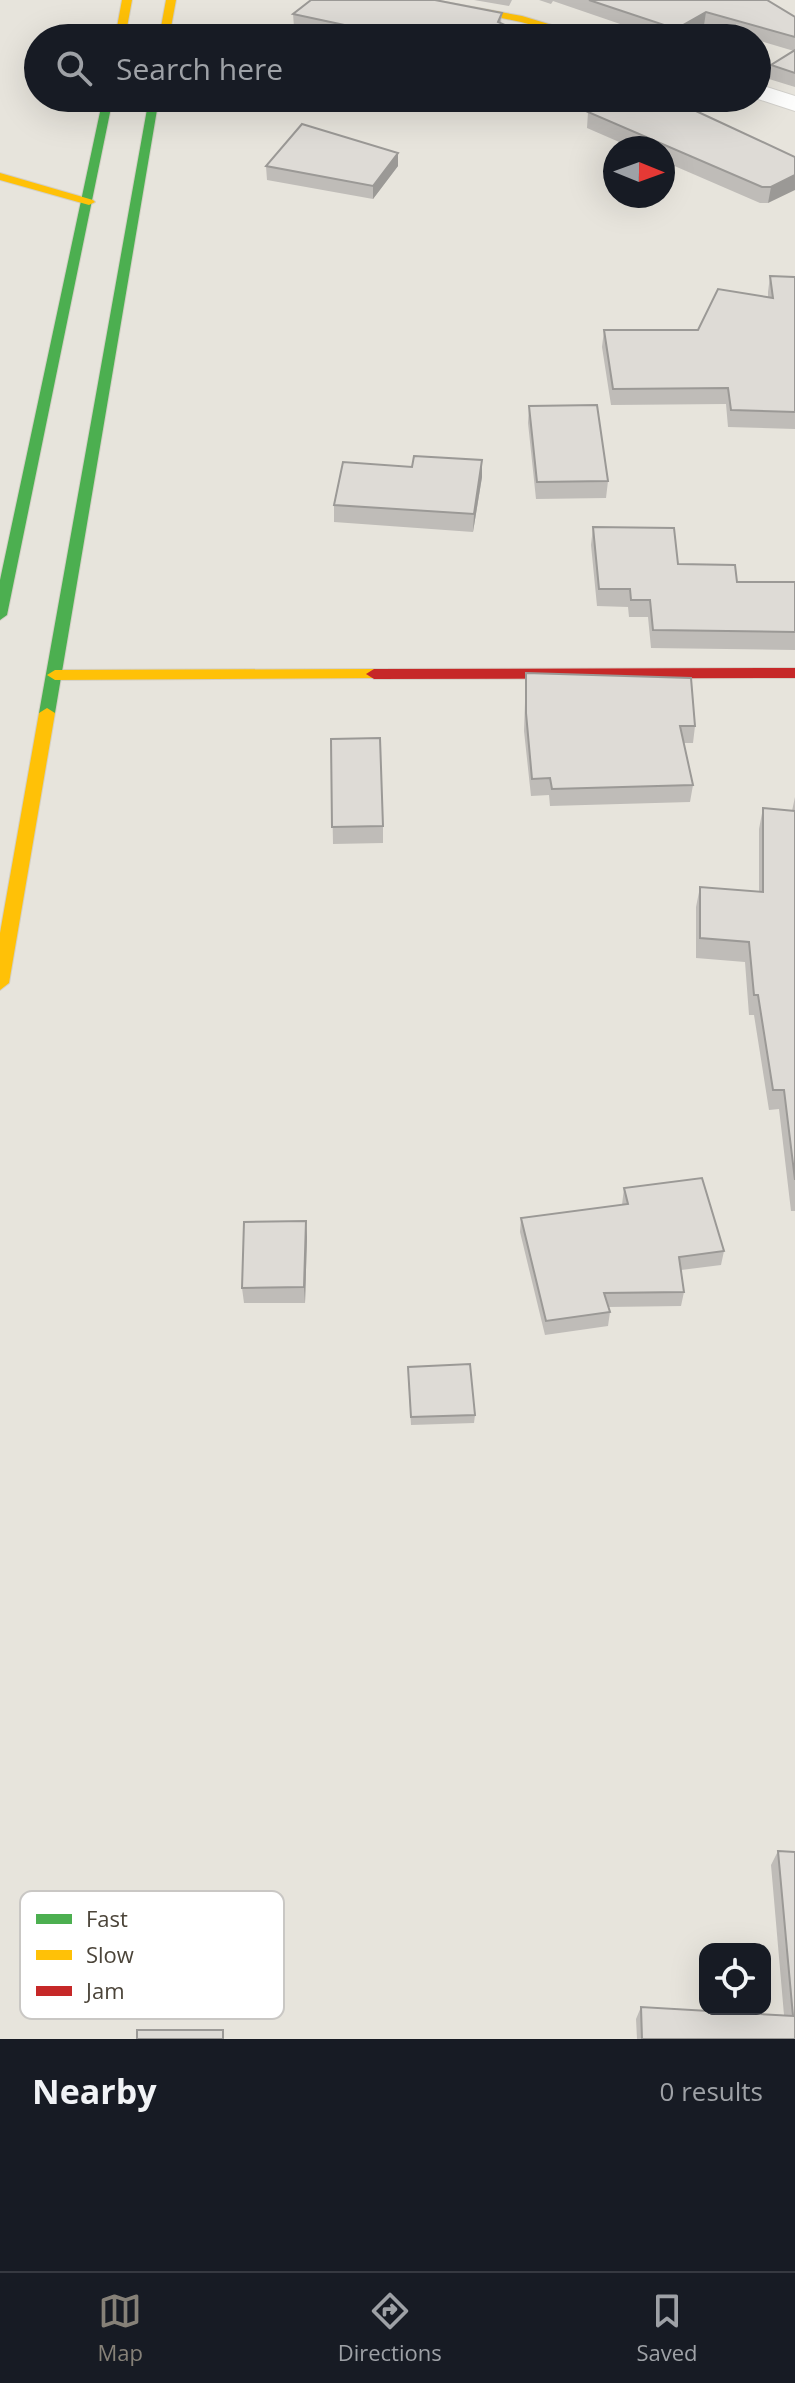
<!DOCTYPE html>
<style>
:root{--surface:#171b24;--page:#20242c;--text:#f1f3f6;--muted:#9ea1a6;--line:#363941;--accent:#868178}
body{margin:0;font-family:"Open Sans",sans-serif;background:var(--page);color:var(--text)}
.controls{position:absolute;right:24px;bottom:24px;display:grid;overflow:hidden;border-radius:16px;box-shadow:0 8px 32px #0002}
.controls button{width:72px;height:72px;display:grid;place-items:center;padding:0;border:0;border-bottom:2px solid var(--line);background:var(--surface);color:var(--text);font:40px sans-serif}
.compass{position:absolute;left:603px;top:136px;width:72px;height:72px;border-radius:50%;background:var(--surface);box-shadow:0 8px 32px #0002;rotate:91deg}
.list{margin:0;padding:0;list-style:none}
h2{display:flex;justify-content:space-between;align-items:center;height:104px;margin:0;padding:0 32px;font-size:34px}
h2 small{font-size:26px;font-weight:400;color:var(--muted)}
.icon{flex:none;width:44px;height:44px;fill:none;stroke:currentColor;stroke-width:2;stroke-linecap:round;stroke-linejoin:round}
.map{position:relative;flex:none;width:795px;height:2039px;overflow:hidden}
.search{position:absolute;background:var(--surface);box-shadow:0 8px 32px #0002;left:24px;right:24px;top:24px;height:88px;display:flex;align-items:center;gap:20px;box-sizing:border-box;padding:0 28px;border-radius:44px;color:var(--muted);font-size:30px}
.sheet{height:232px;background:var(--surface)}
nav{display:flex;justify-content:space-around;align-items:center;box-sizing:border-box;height:112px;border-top:2px solid var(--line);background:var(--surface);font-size:22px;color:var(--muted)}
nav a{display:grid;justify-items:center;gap:4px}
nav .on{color:var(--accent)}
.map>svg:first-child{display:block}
.residential{fill:#e7e4dc;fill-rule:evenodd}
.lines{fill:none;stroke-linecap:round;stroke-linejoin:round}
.street-casing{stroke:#d2d0cb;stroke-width:2}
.fast-casing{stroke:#d3cfc5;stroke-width:2}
.slow-casing{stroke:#d3cfc5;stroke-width:2}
.jam-casing{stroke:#d3cfc5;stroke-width:2}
.street{fill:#fdfdfc;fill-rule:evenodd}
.fast{fill:#4caf50;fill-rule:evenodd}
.slow{fill:#ffc107;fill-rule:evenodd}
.jam{fill:#c62828;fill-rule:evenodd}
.wall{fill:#bfbcb8}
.shaded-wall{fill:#9b9996}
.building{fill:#dedbd6;stroke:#9b9996;stroke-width:2}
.key{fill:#fff;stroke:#c9c7c4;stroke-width:2}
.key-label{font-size:22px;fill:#4b4439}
</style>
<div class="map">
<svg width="795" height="2039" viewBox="0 0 795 2039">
<rect width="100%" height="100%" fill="#f4f2ee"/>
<path class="residential" d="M 0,0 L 795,0 L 795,2039 L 0,2039 ZM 38,38 L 757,38 L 757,98 L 38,98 ZM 615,148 L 663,148 L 663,196 L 615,196 ZM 705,1949 L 765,1949 L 765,2009 L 705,2009 Z"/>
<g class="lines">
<defs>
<path id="street" d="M 757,84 L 795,96 L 795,111 L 755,98 Z"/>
<path id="fast" d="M 103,98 L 113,98 L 7,615 L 0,620 L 0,580 Z
M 149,98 L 159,98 L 55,713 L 47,718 L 39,713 Z"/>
<path id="slow" d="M 122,0 L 132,0 L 125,38 L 115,38 Z
M 166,0 L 176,0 L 169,38 L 159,38 Z
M 413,0 L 434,0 L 522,16 L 595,38 L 579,38 L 521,22 Z
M 0,173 L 93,200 L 95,202 L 89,205 L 0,180 Z
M 374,669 L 382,674 L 379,678 L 55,680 L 47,675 L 55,670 Z
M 47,708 L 55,713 L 9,983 L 0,990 L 0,933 L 39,713 Z"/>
<path id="jam" d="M 795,668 L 795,678 L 374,679 L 366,674 L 374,669 Z"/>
</defs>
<use href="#street" class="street-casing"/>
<use href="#fast" class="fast-casing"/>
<use href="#slow" class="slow-casing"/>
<use href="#jam" class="jam-casing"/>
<use href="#street" class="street"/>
<use href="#fast" class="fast"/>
<use href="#slow" class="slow"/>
<use href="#jam" class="jam"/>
</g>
<path class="wall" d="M 474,0 L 512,0 L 509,6 Z
M 539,0 L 767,0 L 795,17 L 795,87 L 769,79 L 771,65 L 794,51 L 757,40 L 757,38 L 750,38 L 704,25 L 682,38 L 661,38 L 553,1 L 551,4 Z
M 502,13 L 501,23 L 521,32 L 520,38 L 344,38 L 294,27 L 293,14 Z
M 588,112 L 795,157 L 768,203 L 760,203 L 663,161 L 663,148 L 633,148 L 587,128 Z
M 266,166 L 398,166 L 373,199 L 267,180 Z
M 770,276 L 795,277 L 795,429 L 728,427 L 726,404 L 611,405 L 602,347 L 604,330 L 698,330 L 768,298 L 768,292 Z
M 529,406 L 608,481 L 606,498 L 536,499 L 528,423 Z
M 482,460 L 482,477 L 473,532 L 334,522 L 334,505 L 412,467 Z
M 593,527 L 678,564 L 737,582 L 795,582 L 795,650 L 651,648 L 648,617 L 629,617 L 628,607 L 597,606 L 591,545 Z
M 526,673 L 695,726 L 693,743 L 684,743 L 693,785 L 690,802 L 550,806 L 549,795 L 531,796 L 524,731 Z
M 331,739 L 383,826 L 383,843 L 333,844 Z
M 795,797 L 795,1211 L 791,1211 L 779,1109 L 769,1110 L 754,1015 L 749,1015 L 745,962 L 696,958 L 696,907 L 700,887 L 759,892 L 759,829 L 763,808 L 792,811 Z
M 624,1188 L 724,1251 L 721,1265 L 681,1270 L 684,1292 L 681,1306 L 608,1307 L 610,1312 L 608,1326 L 545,1335 L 520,1232 L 521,1218 L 622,1205 Z
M 306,1221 L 307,1237 L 305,1303 L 244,1303 L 242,1288 Z
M 408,1375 L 475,1415 L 474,1423 L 411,1425 Z
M 778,1851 L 795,2039 L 637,2039 L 636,2019 L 641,2007 L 784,2015 L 771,1865 Z"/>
<path class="shaded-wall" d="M 706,12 L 704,25 L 682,38 L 675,38 L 676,29 Z
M 398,153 L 398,166 L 373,199 L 373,186 Z
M 795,175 L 795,190 L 768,203 L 771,187 Z
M 482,460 L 482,477 L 473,532 L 474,514 Z
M 306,1221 L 307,1237 L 305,1303 L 304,1287 Z"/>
<path class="building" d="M 311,0 L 435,0 L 502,13 L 498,22 L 521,32 L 516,38 L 358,38 L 363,29 L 293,14 Z
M 589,0 L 767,0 L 795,17 L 795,37 L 706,12 L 676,29 Z
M 795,50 L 795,73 L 771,65 Z
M 616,98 L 662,98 L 696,111 L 795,157 L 795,175 L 771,187 L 762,187 L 588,112 Z
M 302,124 L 398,153 L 373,186 L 266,166 Z
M 770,276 L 795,277 L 795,412 L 731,410 L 728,388 L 613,389 L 604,330 L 698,330 L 718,289 L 773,298 Z
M 597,405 L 608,481 L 537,482 L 529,406 Z
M 414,456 L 482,460 L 474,514 L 334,505 L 343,462 L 412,467 Z
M 593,527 L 674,528 L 678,564 L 735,565 L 737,582 L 795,582 L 795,632 L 653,630 L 650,600 L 631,600 L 630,589 L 599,589 Z
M 526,673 L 691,678 L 695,726 L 680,726 L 693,785 L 552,789 L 550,778 L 532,779 L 526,713 Z
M 380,738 L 383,826 L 332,827 L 331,739 Z
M 763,808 L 795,811 L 795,1180 L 784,1090 L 773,1090 L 758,995 L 754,995 L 749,942 L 700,938 L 700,887 L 763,892 Z
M 702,1178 L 724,1251 L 679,1257 L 684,1292 L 604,1293 L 610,1312 L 546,1321 L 521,1218 L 628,1204 L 624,1188 Z
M 306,1221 L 304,1287 L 242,1288 L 244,1222 Z
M 470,1364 L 475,1415 L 411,1417 L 408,1367 Z
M 778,1851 L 795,1852 L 795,2039 L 642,2039 L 641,2007 L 793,2016 Z
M 137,2030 L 223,2030 L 223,2039 L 137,2039 Z"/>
<rect x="20" y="1891" width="264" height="128" rx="12" class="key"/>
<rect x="36" y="1914" width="36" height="10" fill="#4caf50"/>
<rect x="36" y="1950" width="36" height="10" fill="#ffc107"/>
<rect x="36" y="1986" width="36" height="10" fill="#c62828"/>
<g class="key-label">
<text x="86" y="1927">Fast</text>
<text x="86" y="1963">Slow</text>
<text x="86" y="1999">Jam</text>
</g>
</svg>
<div class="controls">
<button><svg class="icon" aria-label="locate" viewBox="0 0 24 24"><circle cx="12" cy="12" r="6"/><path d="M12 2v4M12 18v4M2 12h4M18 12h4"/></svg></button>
</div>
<svg class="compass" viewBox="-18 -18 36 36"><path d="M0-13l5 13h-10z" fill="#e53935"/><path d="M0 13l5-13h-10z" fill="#9ea1a6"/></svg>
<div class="search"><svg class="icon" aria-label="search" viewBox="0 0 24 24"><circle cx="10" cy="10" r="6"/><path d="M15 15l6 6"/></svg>Search here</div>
</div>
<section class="sheet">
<h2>Nearby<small>0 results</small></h2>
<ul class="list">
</ul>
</section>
<nav>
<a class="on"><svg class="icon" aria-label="map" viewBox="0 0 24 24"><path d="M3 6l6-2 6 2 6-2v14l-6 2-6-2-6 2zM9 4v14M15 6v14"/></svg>Map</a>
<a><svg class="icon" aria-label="directions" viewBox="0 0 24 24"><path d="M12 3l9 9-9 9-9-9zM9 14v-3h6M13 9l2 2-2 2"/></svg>Directions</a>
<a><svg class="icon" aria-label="saved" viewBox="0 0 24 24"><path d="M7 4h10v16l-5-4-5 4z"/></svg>Saved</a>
</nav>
